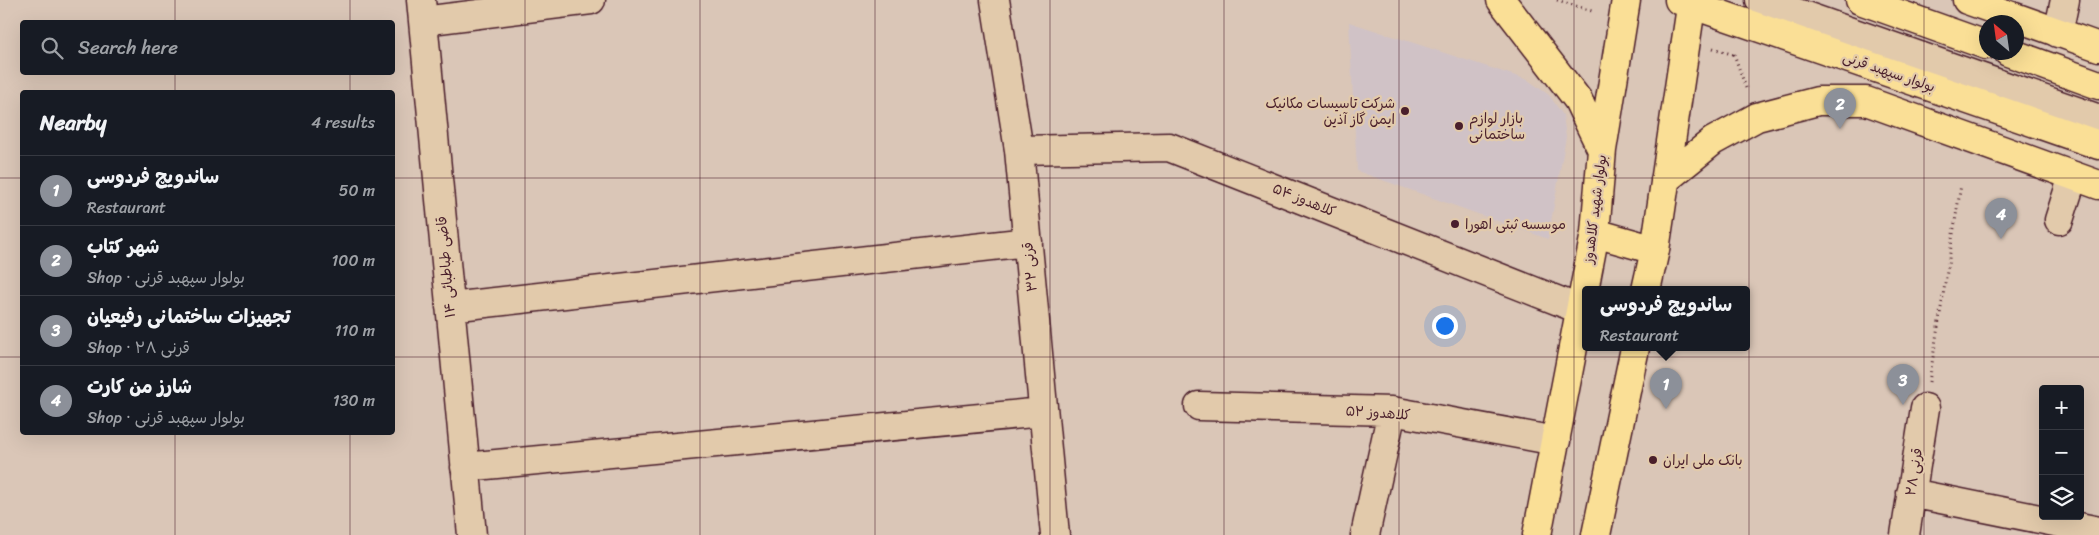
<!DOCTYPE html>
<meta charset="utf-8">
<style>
:root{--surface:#171b24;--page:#20242c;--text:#f1f3f6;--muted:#9ea1a6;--line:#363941;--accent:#8c9099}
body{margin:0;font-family:Sriracha,"Playpen Sans Arabic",sans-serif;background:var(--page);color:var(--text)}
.controls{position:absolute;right:15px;bottom:15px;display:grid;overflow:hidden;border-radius:5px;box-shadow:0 5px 20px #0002}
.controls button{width:45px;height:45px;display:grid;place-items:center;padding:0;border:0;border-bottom:1px solid var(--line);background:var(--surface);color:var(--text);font:25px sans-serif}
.compass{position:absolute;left:1979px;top:15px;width:45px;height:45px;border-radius:50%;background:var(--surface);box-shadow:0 5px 20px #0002;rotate:331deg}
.you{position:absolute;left:1444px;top:325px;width:18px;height:18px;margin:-12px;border:4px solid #fff;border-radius:50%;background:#1a73e8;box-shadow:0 0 0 8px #1a73e833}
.badge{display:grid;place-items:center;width:32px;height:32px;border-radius:50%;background:var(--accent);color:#fff;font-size:16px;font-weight:700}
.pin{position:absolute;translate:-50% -41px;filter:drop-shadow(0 1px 2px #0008)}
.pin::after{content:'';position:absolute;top:26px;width:18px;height:15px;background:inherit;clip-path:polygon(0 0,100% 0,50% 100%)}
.popup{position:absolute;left:1582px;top:286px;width:168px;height:65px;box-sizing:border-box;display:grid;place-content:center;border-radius:5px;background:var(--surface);filter:drop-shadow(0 1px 4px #0005);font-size:16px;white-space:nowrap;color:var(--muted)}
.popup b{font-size:19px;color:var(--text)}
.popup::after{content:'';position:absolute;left:50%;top:100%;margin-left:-10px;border:10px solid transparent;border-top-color:var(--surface)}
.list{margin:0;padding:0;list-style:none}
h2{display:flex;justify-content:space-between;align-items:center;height:65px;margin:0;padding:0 20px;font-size:21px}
h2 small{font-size:16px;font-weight:400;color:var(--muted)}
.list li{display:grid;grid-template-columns:32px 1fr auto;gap:15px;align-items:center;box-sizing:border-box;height:70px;padding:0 20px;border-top:1px solid var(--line)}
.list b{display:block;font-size:19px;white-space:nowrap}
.list p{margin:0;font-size:16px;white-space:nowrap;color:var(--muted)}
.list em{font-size:16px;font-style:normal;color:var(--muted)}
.icon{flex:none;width:28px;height:28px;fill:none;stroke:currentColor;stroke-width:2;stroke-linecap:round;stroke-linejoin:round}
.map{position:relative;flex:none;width:2099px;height:535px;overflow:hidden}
.search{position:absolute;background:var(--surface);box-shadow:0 5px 20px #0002;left:20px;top:20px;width:375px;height:55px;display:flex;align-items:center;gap:12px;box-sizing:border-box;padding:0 18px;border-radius:5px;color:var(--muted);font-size:19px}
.panel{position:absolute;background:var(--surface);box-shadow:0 5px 20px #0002;left:20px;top:90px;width:375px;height:345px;border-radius:5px}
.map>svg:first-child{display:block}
.built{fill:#d0c2c6}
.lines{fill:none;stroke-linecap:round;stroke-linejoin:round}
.minor-casing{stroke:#4a1f2b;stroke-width:31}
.major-casing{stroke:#4a1f2b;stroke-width:31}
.path{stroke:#4a1f2b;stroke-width:3;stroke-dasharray:1 4;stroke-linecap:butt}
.minor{stroke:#e2caab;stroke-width:28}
.major{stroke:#fadf96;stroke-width:28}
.grid{fill:none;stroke:#4a1f2b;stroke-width:1;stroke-opacity:0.55}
.poi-dot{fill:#4a1f2b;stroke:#e2caab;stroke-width:2}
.labels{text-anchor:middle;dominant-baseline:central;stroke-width:4.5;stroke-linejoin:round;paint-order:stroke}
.street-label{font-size:14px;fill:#4a1f2b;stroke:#e2caab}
.poi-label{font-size:14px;fill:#4a1f2b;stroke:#e2caab;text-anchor:start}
</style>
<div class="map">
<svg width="2099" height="535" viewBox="0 0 2099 535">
<rect width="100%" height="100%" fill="#dac6b7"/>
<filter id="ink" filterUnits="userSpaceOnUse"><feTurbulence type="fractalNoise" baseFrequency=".02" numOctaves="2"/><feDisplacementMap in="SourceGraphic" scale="10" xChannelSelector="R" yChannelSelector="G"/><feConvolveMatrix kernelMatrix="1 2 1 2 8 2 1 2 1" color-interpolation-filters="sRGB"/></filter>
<g filter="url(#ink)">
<path class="built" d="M 1349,22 L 1528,80 L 1549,95 L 1563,115 L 1566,137 L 1548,239 L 1357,171 Z"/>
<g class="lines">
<defs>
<path id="minor" d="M 421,0 L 472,535
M 995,0 L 1019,150 L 1055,535
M 1760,0 L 2099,119
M 423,21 L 591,0
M 2058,33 L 2065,0
M 1019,150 L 1169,147 L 1579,309
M 2059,220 L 2073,176
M 450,307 L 1028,242
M 1199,406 L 1392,411 L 1556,441
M 465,467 L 1043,412
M 1911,493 L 2099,531
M 1365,535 L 1392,411
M 1905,535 L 1925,408"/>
<path id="major" d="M 1501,0 L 1578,100 L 1602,150
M 1679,0 L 2099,145
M 1860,0 L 1986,45
M 1967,0 L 2099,47
M 2008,52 L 2099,85
M 1665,180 L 1713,141 L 1757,117 L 1818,101 L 1866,101 L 2099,185
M 1595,233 L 1655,250
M 1646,290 L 1655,250 L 1692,0
M 1537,535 L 1595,233 L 1602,150 L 1626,0
M 1596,535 L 1635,348"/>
</defs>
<use href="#minor" class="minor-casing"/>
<use href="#major" class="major-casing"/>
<path class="path" d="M 1557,0 L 1595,12
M 1713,48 L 1734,55
M 1734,54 L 1747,91
M 1929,382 L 1961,185"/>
<use href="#minor" class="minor"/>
<use href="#major" class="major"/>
</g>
</g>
<path class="grid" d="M 175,0 L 175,22M 350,0 L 350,22M 525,0 L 525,535M 700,0 L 700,535M 875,0 L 875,535M 1050,0 L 1050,535M 1224,0 L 1224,535M 1399,0 L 1399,535M 1574,0 L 1574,535M 1749,0 L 1749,535M 1924,0 L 1924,535M 175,72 L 175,92M 350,72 L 350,92M 0,178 L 22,178M 392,178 L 2099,178M 0,357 L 22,357M 392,357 L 2099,357M 175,432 L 175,535M 350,432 L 350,535"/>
<g class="poi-dot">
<circle cx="1405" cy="111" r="5"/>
<circle cx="1459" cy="126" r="5"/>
<circle cx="1455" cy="224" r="5"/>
<circle cx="1653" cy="460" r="5"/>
</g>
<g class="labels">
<g class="street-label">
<text transform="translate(1889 72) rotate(19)">بولوار سپهبد قرنی</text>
<text transform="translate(1304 200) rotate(22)">کلاهدوز ۵۴</text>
<text transform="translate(1595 209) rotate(-83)">بولوار شهید کلاهدوز</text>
<text transform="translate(446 267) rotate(-95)">قاضی طباطبائی ۱۴</text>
<text transform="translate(1030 267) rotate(-95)">قرنی ۳۲</text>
<text transform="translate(1378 413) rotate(4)">کلاهدوز ۵۲</text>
<text transform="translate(1914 472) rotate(-81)">قرنی ۲۸</text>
</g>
<g class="poi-label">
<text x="1395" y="103" text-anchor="end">شرکت تاسیسات مکانیک<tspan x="1395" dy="16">ایمن گاز آذین</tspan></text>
<text x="1469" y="118">بازار لوازم<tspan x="1469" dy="16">ساختمانی</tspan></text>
<text x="1465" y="224">موسسه ثبتی اهورا</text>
<text x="1663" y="460">بانک ملی ایران</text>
</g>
</g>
</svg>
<div class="controls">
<button>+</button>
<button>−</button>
<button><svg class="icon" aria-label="layers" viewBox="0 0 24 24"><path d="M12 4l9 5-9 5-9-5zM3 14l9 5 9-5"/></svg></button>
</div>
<svg class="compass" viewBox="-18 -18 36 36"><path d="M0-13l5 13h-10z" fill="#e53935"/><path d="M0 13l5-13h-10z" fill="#9ea1a6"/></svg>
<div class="you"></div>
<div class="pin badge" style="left:1666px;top:409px">1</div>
<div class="popup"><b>ساندویچ فردوسی</b>Restaurant</div>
<div class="pin badge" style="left:1840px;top:129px">2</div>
<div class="pin badge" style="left:1903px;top:405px">3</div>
<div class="pin badge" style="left:2001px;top:239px">4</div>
<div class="search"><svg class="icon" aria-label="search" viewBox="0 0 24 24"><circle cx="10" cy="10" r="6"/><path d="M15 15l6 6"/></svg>Search here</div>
<section class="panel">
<h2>Nearby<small>4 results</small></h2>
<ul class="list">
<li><span class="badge">1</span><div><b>ساندویچ فردوسی</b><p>Restaurant</p></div><em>50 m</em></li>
<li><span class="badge">2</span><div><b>شهر کتاب</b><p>Shop · بولوار سپهبد قرنی</p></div><em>100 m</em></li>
<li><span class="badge">3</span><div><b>تجهیزات ساختمانی رفیعیان</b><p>Shop · قرنی ۲۸</p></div><em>110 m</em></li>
<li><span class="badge">4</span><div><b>شارز من کارت</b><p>Shop · بولوار سپهبد قرنی</p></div><em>130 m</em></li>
</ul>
</section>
</div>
